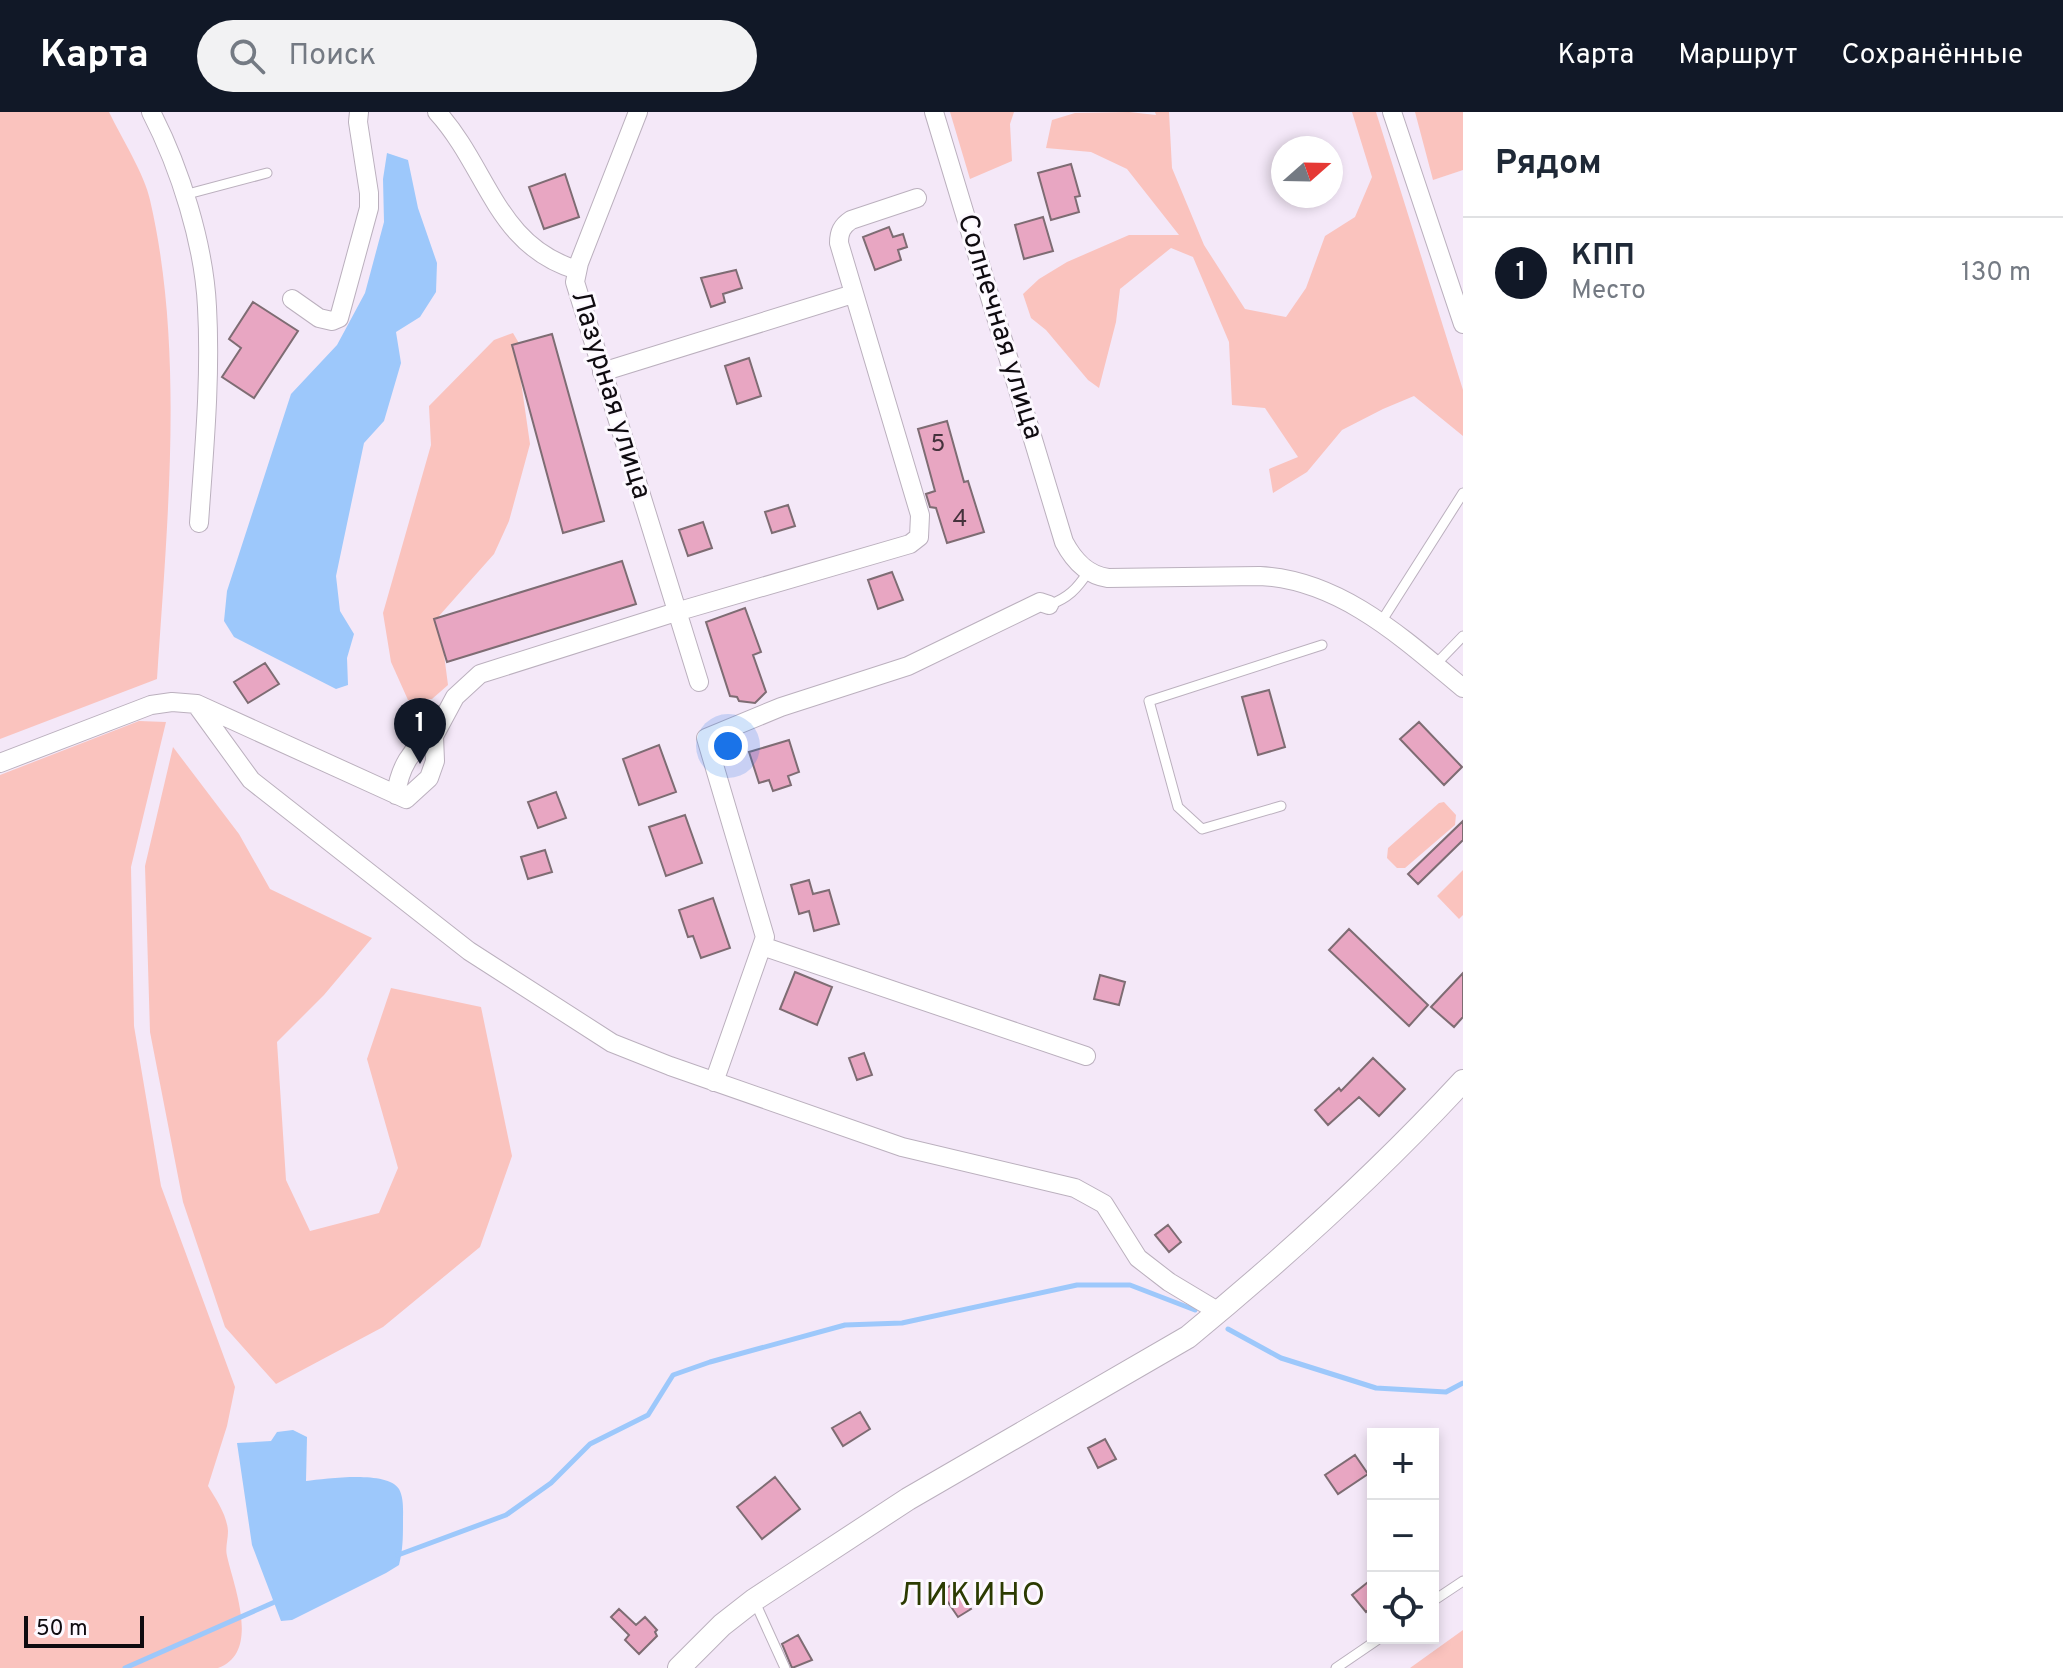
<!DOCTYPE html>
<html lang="ru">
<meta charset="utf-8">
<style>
:root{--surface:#fff;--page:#f2f2f3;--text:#1f2937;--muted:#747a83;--line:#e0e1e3;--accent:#111827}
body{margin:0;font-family:Overpass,sans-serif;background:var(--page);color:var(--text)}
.controls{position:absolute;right:24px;bottom:24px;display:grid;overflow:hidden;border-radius:0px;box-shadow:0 4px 12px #0003}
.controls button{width:72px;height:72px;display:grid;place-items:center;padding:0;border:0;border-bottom:2px solid var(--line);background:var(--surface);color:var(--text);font:40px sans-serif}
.compass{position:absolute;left:1271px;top:24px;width:72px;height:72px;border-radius:50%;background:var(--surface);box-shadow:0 4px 12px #0003;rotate:70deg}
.scale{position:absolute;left:24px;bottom:20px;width:120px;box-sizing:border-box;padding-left:8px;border:4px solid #0f0b10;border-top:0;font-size:22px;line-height:28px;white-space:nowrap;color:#0f0b10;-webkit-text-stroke:6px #fdf9ff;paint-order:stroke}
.you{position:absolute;left:728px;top:634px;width:28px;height:28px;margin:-20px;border:6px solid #fff;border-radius:50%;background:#1a73e8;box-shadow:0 0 0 12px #1a73e833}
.badge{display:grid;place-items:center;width:52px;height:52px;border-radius:50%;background:var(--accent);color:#fff;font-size:26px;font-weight:700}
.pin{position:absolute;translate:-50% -66px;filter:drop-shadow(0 2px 4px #0008)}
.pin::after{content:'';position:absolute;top:42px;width:28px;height:24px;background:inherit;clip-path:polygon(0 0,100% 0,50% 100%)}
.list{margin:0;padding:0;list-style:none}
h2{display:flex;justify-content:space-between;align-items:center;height:104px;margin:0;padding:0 32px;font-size:34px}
h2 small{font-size:26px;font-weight:400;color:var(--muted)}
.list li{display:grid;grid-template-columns:52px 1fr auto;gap:24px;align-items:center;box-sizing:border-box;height:112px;padding:0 32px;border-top:2px solid var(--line)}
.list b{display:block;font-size:30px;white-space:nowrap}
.list p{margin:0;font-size:26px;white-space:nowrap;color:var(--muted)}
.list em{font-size:26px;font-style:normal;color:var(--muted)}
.icon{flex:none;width:44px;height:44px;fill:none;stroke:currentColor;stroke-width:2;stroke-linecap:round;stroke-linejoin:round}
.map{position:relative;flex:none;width:1463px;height:1556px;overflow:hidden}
header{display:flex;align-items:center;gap:48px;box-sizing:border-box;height:112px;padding:0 40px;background:var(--accent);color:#fff}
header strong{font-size:38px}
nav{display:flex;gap:44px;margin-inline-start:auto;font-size:28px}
.search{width:560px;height:72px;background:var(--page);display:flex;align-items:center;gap:20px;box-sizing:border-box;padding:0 28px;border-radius:44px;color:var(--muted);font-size:30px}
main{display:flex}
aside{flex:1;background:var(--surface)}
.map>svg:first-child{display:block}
.green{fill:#fac3be}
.water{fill:#9dc8fb}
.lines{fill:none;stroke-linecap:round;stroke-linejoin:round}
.stream{stroke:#9dc8fb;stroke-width:5}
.building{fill:#e8a6c2;stroke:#7e6c73;stroke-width:2}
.service-casing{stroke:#bbb0be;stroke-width:11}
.minor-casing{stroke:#bbb0be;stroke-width:20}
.tertiary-casing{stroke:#bbb0be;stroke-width:24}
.service{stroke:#fff;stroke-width:9}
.minor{stroke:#fff;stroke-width:18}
.tertiary{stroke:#fff;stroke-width:22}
.labels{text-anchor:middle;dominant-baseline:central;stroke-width:6;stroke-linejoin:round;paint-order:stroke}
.number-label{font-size:24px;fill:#45323c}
.street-label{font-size:28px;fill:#0f0b10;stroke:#fdf9ff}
.quarter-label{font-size:32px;letter-spacing:2px;fill:#2c3b02;stroke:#fdf9ff}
</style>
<header>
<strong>Карта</strong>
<div class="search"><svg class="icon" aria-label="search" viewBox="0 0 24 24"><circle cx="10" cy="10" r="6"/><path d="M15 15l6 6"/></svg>Поиск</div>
<nav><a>Карта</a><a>Маршрут</a><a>Сохранённые</a></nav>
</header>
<main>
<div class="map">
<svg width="1463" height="1556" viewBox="0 0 1463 1556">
<rect width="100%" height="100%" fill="#f4e8f8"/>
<path class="green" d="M 0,0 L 109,0 C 121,25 145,63 150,88 C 185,239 167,413 157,567 L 0,627 Z
M 950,0 L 1014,0 L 1010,12 L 1012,49 L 970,67 Z
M 1129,0 L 1156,3 L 1155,0 L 1169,0 L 1172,56 L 1204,133 L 1245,197 L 1286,205 L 1306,176 L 1325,124 L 1355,105 L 1372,65 L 1352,0 L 1376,0 L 1463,278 L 1463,324 L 1414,284 L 1383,297 L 1342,318 L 1307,360 L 1273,381 L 1269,357 L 1298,345 L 1265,296 L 1232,293 L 1229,230 L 1193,145 L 1171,136 L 1120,177 L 1116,210 L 1099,276 L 1088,268 L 1046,218 L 1031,206 L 1023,182 L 1039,167 L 1067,150 L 1129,123 L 1179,123 L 1127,57 L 1091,40 L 1046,36 L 1052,8 L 1075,1 Z
M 1415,0 L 1463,0 L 1463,58 L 1433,68 Z
M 513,221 L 520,233 L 517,242 L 530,332 L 509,409 L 494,442 L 439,504 L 448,573 L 432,587 L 408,588 L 391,550 L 383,501 L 431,333 L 429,294 L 494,228 Z
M 139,609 L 166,610 L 131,755 L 134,914 L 161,1074 L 235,1275 L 227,1314 L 208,1374 C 216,1387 227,1403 228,1419 C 228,1428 225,1436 227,1444 C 234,1475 261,1541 218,1556 L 0,1556 L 0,663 Z
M 173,635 L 239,722 L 270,777 L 372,826 L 324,883 L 277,930 L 286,1068 L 310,1119 L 379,1101 L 398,1056 L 367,947 L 391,876 L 481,895 L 512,1044 L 480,1135 L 383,1215 L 276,1272 L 225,1215 L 183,1090 L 150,920 L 145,754 Z
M 1444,690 L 1456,703 L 1455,713 L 1405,756 L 1397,756 L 1387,746 L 1388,736 L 1439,691 Z
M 1463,758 L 1463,803 L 1459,807 L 1437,784 Z
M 1463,1518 L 1463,1556 L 1410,1556 Z"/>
<path class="water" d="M 387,41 L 408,48 L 418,96 L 437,151 L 436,180 L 420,205 L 396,220 L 401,251 L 384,309 L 364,331 L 336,464 L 340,499 L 354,522 L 347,546 L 348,573 L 336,577 L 234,525 L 224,509 L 227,479 L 291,282 L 337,233 L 365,181 L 384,110 L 383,67 Z
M 293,1318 L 307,1325 L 306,1369 C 327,1367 386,1358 399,1377 C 404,1386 403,1399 403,1409 C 403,1424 403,1438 399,1453 L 386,1461 L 292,1508 L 281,1509 L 252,1433 L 237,1331 L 271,1329 L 277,1320 Z"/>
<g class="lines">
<path class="stream" d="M 1228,1217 L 1281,1246 L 1376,1276 L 1446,1280 L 1463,1271
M 398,1443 L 506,1403 L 551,1371 L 590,1332 L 648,1303 L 673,1263 L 710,1250 L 845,1213 L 902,1211 L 1077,1173 L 1130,1173 L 1195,1198
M 125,1556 L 277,1489"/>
</g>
<path class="building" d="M 1071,52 L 1080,84 L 1075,85 L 1079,100 L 1051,108 L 1038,61 Z
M 565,62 L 579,105 L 544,117 L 529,75 Z
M 1043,105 L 1053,139 L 1024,147 L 1015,113 Z
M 889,115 L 893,125 L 903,122 L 907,135 L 898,138 L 901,148 L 875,158 L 863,125 Z
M 736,158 L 742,176 L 723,182 L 725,190 L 711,195 L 701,166 Z
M 253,190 L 298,219 L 254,286 L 222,265 L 241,236 L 229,227 Z
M 552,222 L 604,409 L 563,421 L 512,233 Z
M 749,246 L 761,284 L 737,292 L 725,254 Z
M 947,309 L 964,370 L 968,369 L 984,420 L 947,431 L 936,396 L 930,395 L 926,382 L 935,379 L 918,317 Z
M 788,393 L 795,414 L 772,421 L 765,400 Z
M 703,410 L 712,436 L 688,444 L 679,418 Z
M 622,449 L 636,492 L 447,550 L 434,507 Z
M 892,460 L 903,488 L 878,497 L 868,468 Z
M 745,496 L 761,540 L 753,543 L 766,580 L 755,591 L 739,589 L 737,585 L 730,584 L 706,510 Z
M 265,551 L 279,572 L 248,591 L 234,570 Z
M 1269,578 L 1285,635 L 1258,643 L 1242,585 Z
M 1419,610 L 1462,655 L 1444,673 L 1400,627 Z
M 789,628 L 799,660 L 788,664 L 791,673 L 773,679 L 769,668 L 759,671 L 749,640 Z
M 659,633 L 676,680 L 639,693 L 623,647 Z
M 556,680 L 566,706 L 538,716 L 528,690 Z
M 685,703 L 702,751 L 666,764 L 649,715 Z
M 1463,709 L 1463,728 L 1418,772 L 1408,762 Z
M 545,738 L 552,760 L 528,767 L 521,745 Z
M 809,768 L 813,782 L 829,778 L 839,812 L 814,819 L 809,799 L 799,802 L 791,773 Z
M 713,786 L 730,836 L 701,846 L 693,824 L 688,825 L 679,798 Z
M 1349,817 L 1428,893 L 1409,914 L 1329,838 Z
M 795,860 L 832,875 L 817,913 L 780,897 Z
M 1463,861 L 1463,905 L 1454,915 L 1431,895 Z
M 1100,863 L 1125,870 L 1119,893 L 1094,887 Z
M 864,941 L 872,963 L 857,968 L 849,946 Z
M 1373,946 L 1405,977 L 1379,1004 L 1359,985 L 1328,1013 L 1315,998 L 1339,976 L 1341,979 Z
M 1168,1113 L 1181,1130 L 1169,1140 L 1155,1123 Z
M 860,1300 L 870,1317 L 843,1334 L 832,1316 Z
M 1105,1327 L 1116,1347 L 1098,1356 L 1088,1336 Z
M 1355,1343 L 1368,1362 L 1338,1382 L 1325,1363 Z
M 775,1365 L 800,1397 L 762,1427 L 737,1395 Z
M 1373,1466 L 1373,1494 L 1366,1500 L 1352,1483 Z
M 954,1471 L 971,1497 L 958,1505 L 941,1480 Z
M 619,1497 L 636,1513 L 645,1505 L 657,1518 L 655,1520 L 657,1524 L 639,1542 L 625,1528 L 629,1523 L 611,1505 Z
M 798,1523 L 812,1548 L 792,1556 L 782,1532 Z"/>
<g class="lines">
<defs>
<path id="service" d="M 184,83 L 267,61
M 1049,493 C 1068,486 1077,477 1088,460
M 1381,510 L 1463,381
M 1435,553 L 1463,524
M 1281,694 L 1202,717 L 1178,695 L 1149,589 L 1322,533
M 754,1488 L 785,1556
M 1433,1489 L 1463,1469
M 1336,1556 L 1380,1526"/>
<path id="minor" d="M 151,0 C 180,56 204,132 207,195 C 211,266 204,339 199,411
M 437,0 C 488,56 496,134 577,158
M 638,0 L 579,151 L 575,170 L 699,570
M 934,0 L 1064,430 C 1074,449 1087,463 1108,466 L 1260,464 C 1341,468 1404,527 1463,576
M 1392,0 L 1463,212
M 292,187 L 319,206 L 332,209 L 339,206 L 369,96 L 369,81 L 358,10 L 359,0
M 602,260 L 853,182
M 198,595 L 251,668 L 469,839 L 612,931 L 670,954 L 902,1035 L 1075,1076 L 1104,1092 L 1138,1146 L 1169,1170 L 1219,1200
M 0,651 L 151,593 L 172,590 L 197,592 L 406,687 L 429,666 L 435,649 L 434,624 L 455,585 L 480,562 L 676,500 L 910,432 L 919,425 L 920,403 L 839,131 C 839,120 842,114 851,108 L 917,86
M 396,683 C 399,658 411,634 434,624
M 762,834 L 1086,944
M 714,970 L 765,825 L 706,626 L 781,595 L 908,554 L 1040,490 L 1049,493"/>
<path id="tertiary" d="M 679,1556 L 722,1513 L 754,1488 L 908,1387 L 1188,1225 C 1284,1146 1378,1061 1463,969"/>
</defs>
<use href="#service" class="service-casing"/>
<use href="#minor" class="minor-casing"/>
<use href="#tertiary" class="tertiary-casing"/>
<use href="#service" class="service"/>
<use href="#minor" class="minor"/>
<use href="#tertiary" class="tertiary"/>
</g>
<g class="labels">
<g class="number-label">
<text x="938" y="333">5</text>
<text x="960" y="408">4</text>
</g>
<g class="street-label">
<text transform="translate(999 215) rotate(73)">Солнечная улица</text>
<text transform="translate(610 283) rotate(73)">Лазурная улица</text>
</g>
<g class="quarter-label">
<text x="973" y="1485">ЛИКИНО</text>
</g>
</g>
</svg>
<div class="controls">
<button>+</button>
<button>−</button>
<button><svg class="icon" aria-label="locate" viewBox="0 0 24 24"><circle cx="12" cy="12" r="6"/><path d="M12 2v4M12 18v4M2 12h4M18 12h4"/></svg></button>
</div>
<svg class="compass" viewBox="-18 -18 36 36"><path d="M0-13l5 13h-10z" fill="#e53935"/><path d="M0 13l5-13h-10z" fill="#747a83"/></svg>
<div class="scale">50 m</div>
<div class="you"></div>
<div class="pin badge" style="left:420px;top:652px">1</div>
</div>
<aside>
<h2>Рядом<small></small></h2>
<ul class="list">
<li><span class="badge">1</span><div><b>КПП</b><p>Место</p></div><em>130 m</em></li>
</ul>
</aside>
</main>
